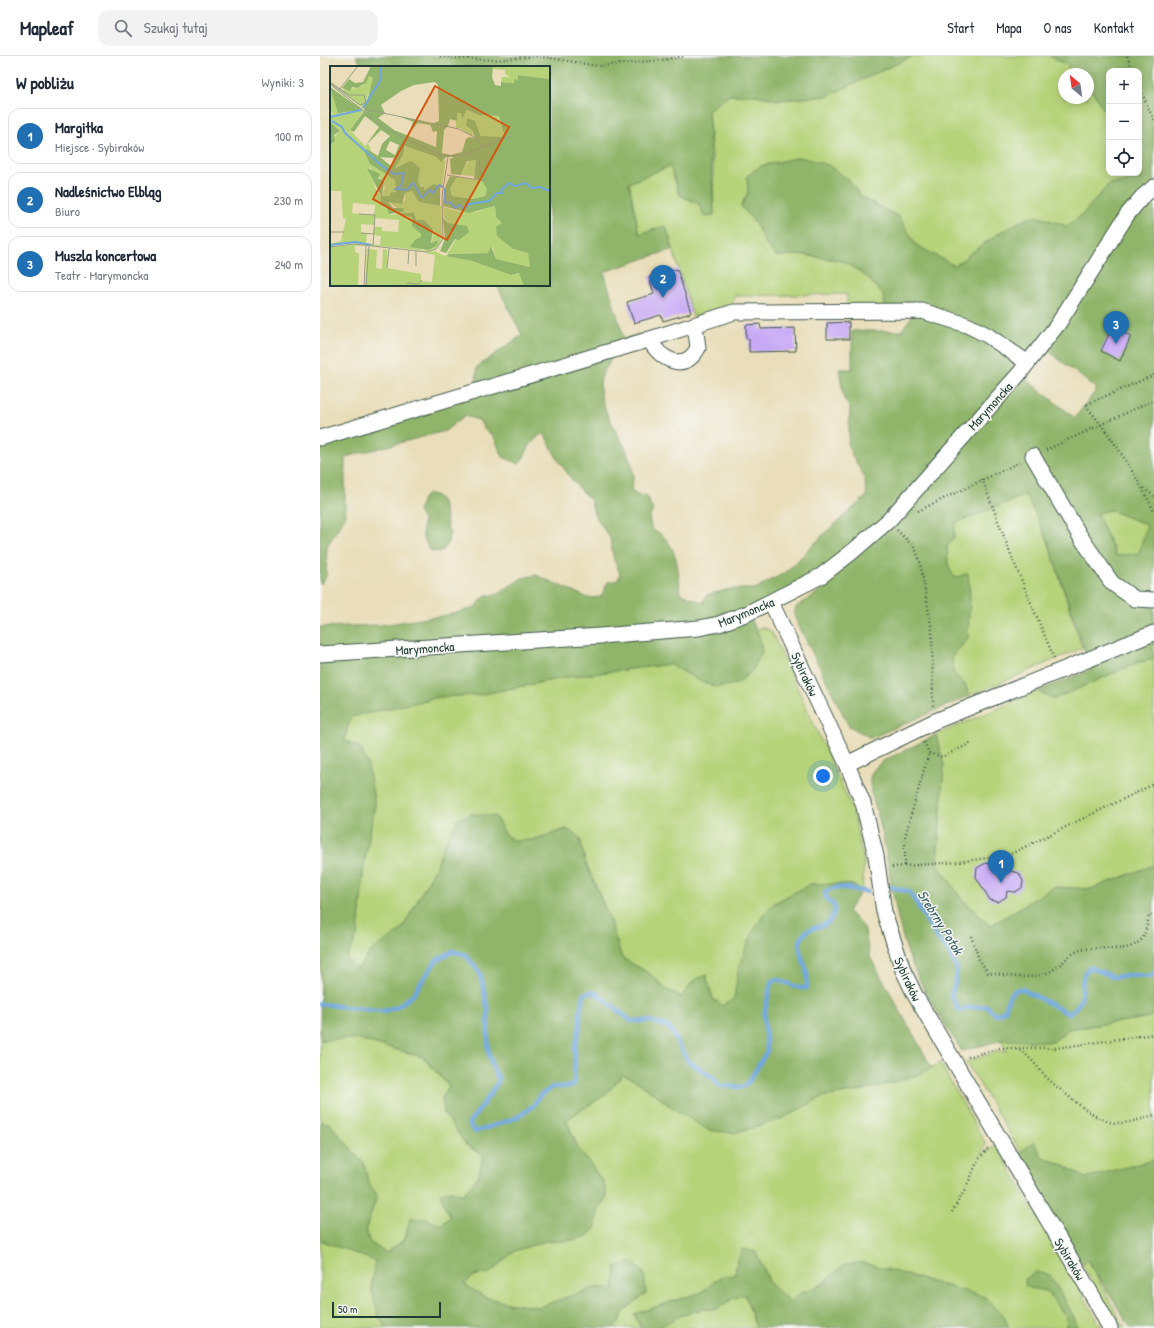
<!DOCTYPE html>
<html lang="pl">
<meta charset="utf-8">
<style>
:root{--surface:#fff;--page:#f2f2f3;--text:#1f2937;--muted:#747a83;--line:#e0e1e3;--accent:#1f6fb2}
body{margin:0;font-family:"Patrick Hand",sans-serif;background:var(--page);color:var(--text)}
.controls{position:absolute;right:12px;top:12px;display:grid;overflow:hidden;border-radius:8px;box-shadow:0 2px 10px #0003}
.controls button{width:36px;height:36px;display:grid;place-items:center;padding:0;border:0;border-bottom:1px solid var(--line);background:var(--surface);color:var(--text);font:20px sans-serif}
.compass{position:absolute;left:738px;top:12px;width:36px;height:36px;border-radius:50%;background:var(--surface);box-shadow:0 2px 10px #0003;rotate:331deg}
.scale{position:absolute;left:12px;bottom:10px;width:109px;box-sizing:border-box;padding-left:4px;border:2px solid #1f3d34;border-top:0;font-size:11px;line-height:14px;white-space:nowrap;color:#1f3d34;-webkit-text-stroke:3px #f6f6f2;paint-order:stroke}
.you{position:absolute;left:503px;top:720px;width:14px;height:14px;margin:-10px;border:3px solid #fff;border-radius:50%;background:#1a73e8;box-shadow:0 0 0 6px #1a73e833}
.badge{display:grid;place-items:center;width:26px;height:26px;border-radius:50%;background:var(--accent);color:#fff;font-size:13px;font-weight:700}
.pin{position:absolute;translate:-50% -33px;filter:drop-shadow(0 1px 2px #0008)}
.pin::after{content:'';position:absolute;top:21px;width:14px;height:12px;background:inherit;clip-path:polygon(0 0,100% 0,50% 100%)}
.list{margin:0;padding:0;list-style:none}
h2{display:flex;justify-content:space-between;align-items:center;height:52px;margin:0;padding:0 16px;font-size:17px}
h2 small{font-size:13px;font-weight:400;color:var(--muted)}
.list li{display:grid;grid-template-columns:26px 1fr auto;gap:12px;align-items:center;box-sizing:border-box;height:56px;margin:0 8px 8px;padding:0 8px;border:1px solid var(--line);border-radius:12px}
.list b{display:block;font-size:15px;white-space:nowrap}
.list p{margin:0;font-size:13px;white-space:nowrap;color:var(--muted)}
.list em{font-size:13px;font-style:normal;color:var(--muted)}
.icon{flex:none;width:22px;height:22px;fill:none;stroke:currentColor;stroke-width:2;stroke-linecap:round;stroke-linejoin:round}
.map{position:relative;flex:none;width:834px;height:1272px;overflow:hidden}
header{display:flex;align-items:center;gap:24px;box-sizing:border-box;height:56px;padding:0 20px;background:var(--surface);border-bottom:1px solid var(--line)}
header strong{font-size:19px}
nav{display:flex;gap:22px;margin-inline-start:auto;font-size:14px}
.search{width:280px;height:36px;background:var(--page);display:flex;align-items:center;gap:10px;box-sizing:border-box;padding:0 14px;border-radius:12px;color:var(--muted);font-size:15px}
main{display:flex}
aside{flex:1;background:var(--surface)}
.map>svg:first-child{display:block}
.green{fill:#b6d37a;stroke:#6a8857}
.forest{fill:#90b56a;stroke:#58794f;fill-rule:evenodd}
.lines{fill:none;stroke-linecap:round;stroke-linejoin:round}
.stream{stroke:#6fa7de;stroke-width:4.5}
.building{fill:#c7a9f5}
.minor-casing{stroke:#3d5548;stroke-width:17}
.path{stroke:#3d5548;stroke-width:2.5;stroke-dasharray:1 3;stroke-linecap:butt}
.minor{stroke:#fff;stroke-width:15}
.labels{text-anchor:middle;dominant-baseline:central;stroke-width:3;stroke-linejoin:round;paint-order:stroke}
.street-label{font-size:13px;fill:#1f3d34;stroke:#f6f6f2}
.water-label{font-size:14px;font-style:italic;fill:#375d67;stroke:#f6f6f2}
.inset-river{fill:none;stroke:#6fa7de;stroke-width:2}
.inset-road{fill:none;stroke:#989e84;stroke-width:1}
.view{fill:#d45610;fill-opacity:0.15;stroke:#d45610;stroke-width:2}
.inset-edge{fill:none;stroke:#1f3d34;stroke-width:2}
</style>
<header>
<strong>Mapleaf</strong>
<div class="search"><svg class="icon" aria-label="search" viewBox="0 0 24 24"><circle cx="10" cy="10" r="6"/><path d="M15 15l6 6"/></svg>Szukaj tutaj</div>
<nav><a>Start</a><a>Mapa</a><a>O nas</a><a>Kontakt</a></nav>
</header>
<main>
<aside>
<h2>W pobliżu<small>Wyniki: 3</small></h2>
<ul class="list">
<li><span class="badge">1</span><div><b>Margitka</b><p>Miejsce · Sybiraków</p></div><em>100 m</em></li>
<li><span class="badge">2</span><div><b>Nadleśnictwo Elbląg</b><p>Biuro</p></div><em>230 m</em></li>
<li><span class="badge">3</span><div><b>Muszla koncertowa</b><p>Teatr · Marymoncka</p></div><em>240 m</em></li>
</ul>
</aside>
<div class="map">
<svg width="834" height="1272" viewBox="0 0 834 1272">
<rect width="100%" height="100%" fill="#f6f6f2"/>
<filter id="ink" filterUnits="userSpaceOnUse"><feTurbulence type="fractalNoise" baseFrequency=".025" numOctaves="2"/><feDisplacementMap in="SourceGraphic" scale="8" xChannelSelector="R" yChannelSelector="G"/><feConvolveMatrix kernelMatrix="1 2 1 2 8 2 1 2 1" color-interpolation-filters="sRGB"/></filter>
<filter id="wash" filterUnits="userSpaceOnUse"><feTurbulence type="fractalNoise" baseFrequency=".012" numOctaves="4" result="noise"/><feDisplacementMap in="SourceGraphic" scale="16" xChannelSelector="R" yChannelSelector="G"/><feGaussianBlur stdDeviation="0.9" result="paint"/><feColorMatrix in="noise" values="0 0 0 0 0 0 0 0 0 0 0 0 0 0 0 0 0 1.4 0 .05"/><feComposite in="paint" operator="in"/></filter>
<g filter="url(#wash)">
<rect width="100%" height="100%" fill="#e9deb9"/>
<path class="green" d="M 593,0 L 729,0 L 744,7 L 755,18 L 744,18 L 744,42 L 768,42 L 768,31 L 775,39 L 789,63 L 789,117 L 819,117 L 819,83 L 822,86 L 821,108 L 822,124 L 789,128 L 762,159 L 747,170 C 740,168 721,160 714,161 C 693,164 652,196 635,210 L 596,189 L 579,161 L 541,141 L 529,124 L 480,101 L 441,110 L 421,150 L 436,168 L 445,187 L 456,200 L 485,199 L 523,205 L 546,220 L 563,238 L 566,256 L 527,256 L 527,238 L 414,240 L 413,247 L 373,261 L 346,170 L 319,178 L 309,127 L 350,109 L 360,139 L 379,148 L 394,159 L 393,111 L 388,54 L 410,39 L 436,39 L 458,44 L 507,40 Z
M 706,439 L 727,482 L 762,592 L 649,640 L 645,628 L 633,617 L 632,601 L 648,582 L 648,518 L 634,522 L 628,509 L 627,491 L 634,481 L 635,467 Z
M 790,454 L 827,469 L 819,497 L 796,500 L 777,457 Z
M 441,571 L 451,575 L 455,583 L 533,754 L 544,808 L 542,834 L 532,829 L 490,828 L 453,848 L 419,909 L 414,943 L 403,950 L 393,943 L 386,920 L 373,925 L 362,941 L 347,934 L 330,918 L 302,902 L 288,859 L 265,805 L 260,782 L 247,773 L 212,784 L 194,785 L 185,778 L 175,761 L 152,758 L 138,763 L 124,789 L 117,809 L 82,873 L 50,897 L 38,913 L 25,904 L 38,878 L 44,808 L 55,749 L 24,685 L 30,661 L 119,641 L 158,639 L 247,621 L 350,608 L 380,625 L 396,631 L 439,580 L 436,574 Z
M 834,603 L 834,809 L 771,833 L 734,831 L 670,870 L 640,841 L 617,807 L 622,739 L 616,679 L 718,635 L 734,643 L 819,606 Z
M 834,958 L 834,1104 L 765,1122 L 745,1110 L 722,1101 L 714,1086 L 701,1096 L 646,1006 L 674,996 L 687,995 L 681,984 L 733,986 L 748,973 L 827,962 Z
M 39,983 L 103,1001 L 129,1030 L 122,1043 L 146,1089 L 163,1099 L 159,1119 L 143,1139 L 131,1135 L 124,1149 L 131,1161 L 121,1169 L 106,1163 L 85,1183 L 66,1197 L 49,1186 L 46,1172 L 57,1140 L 48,1126 L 44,1108 L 9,1067 L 0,1066 L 0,984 Z
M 620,1007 L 666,1088 L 661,1098 L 676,1089 L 782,1272 L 757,1272 L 754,1261 L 730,1219 L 706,1231 L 726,1235 L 746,1260 L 747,1272 L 689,1272 L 684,1261 L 665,1241 L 541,1206 L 524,1209 L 501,1229 L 481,1237 L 470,1246 L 450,1228 L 444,1212 L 417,1204 L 415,1219 L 400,1221 L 382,1236 L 314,1258 L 321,1272 L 293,1272 L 298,1268 L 304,1255 L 326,1237 L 294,1232 L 274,1232 L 219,1251 L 191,1248 L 164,1241 L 144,1228 L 154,1220 L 170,1216 L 194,1195 L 226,1185 L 247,1185 L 275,1171 L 279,1152 L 286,1141 L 284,1127 L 258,1092 L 246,1063 L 285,1039 L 303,1019 L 318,1026 L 353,1052 L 461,1063 L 502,1041 L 549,1033 L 595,1020 Z
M 0,1184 L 56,1205 L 51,1232 L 59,1261 L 66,1272 L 0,1272 Z
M 768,1205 L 805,1272 L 797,1272 L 762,1208 Z
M 425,1238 L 436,1272 L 337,1272 L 360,1260 L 383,1253 L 397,1253 L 412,1243 Z"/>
<path class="forest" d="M 36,0 L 593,0 L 507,40 L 458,44 L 436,39 L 410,39 L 388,54 L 394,159 L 384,160 L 379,148 L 360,139 L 350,110 L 309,127 L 319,178 L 346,170 L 353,193 L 284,216 L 304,283 L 319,278 L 321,286 L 287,296 L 290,306 C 288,310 283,315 282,319 C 269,357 325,397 311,433 L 318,440 L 326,439 L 333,454 L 329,462 L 332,474 C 357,482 359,514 360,537 L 383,547 L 387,539 L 410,533 L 435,533 L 466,516 L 506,476 L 547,440 L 544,421 L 528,391 L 530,352 L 524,343 L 519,313 L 532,313 L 532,275 L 581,275 L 595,256 L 566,256 L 563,238 L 546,220 L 523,205 L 485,199 L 456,200 L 445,187 L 436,168 L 421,150 L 428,137 L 427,120 L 441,110 L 480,101 L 508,109 L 529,124 L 541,141 L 579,161 L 596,189 L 635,210 C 652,196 694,164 714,161 C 721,160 740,168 747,170 L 762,159 L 789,128 L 822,123 L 821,108 L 822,86 L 819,83 L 819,15 L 789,15 L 789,63 L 775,39 L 768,31 L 768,18 L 755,18 L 744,7 L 729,0 L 834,0 L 834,603 L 819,606 L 734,643 L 718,635 L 771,614 L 727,482 L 706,439 L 635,467 L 634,481 L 627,491 L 628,509 L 634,522 L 648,517 L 650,539 L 648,582 L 632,601 L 633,617 L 645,628 L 649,640 L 551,682 L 529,670 L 474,560 L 476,551 L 506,531 L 500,520 L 428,557 L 439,580 L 442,596 L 432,615 L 417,628 L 396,631 L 380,625 L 350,608 L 247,621 L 158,639 L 119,641 L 31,661 L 24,684 L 41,692 L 48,710 L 55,749 L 44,808 L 38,878 L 26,904 L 38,913 L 49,897 L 82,873 L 117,809 L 124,789 L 138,763 L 152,758 L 175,760 L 185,778 L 194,785 L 212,784 L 247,773 L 260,782 L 265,805 L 288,859 L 302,902 L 330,918 L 347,934 L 361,941 L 373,925 L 386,919 L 393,943 L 403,950 L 414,943 L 419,909 L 432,878 L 445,856 L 453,848 L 490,828 L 521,828 L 532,829 L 542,834 L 528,855 L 544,871 L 550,901 L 612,1012 L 595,1020 L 549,1033 L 502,1041 L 461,1063 L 414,1077 L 388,1074 L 353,1052 L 318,1026 L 303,1019 L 285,1039 L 246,1064 L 258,1092 L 284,1127 L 286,1141 L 279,1152 L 276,1171 L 268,1180 L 247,1185 L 226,1185 L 194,1195 L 170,1217 L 154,1220 L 144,1228 L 165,1241 L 191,1248 L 219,1251 L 274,1232 L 294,1232 L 296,1210 L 312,1206 L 324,1217 L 326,1237 L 304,1255 L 298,1268 L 293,1272 L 66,1272 L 59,1261 L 51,1232 L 55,1205 L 0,1184 L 0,1066 L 9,1067 L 44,1108 L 48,1126 L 57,1139 L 46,1172 L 49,1186 L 66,1197 L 85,1183 L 90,1163 L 106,1163 L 121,1169 L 131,1161 L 124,1149 L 120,1137 L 131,1135 L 143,1139 L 159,1119 L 163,1099 L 146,1089 L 124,1057 L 122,1043 L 129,1030 L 103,1001 L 39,983 L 0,984 L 2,848 L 0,830 L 0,571 L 61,569 L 128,559 L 154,552 L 166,539 L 176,539 L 202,522 L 216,519 L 268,542 L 281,541 L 288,526 L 298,524 L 300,517 L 294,504 L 290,482 L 274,458 L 271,445 L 252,424 L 237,402 L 224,377 C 208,386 209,395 199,408 L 183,401 L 173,379 L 165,374 L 159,364 L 144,360 L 125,375 L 25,401 L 25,461 L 7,490 L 6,521 L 0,528 L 0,382 L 155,336 L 157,311 L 202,279 L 177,229 L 229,229 L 229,11 L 43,11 ZM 722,290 L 777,333 L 755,362 L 699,318 ZM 790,454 L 827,469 L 819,497 L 796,500 L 777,457 Z
M 108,438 C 129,438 123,464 130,477 L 127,489 L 121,496 L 111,495 L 103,482 L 103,464 L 98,455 L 104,441 Z
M 616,679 L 624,709 L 617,807 L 640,841 L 670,870 L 734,831 L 771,833 L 834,809 L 834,958 L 827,962 L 748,973 L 733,986 L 681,984 L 642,995 C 626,970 609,945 596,917 C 574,870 572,818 560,767 C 557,753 549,738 550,723 C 551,716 556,711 561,706 Z
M 714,1086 L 722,1101 L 745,1110 L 765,1122 L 834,1104 L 834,1272 L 811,1272 L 768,1205 L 762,1208 L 697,1099 Z
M 423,1193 L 436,1196 L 450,1228 L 470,1245 L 481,1237 L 501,1229 L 524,1209 L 541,1206 L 665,1241 L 684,1261 L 689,1272 L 436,1272 L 425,1238 L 412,1243 L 397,1253 L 383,1253 L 360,1260 L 337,1272 L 321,1272 L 314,1258 L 382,1236 L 400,1221 L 415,1219 L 417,1204 Z
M 716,1216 L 730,1219 L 754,1261 L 757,1272 L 747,1272 L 746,1260 L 726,1235 L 706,1231 L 705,1223 Z"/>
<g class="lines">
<path class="stream" d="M 571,831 L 590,836 L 614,877 L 627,894 L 637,913 L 636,924 L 631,939 L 639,955 L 646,952 L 667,950 L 676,959 L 685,954 C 688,944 689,932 702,933 L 749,958 C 773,938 754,930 769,911 L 794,921 L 810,919 L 831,920 L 834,917
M 0,948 L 63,955 L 77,951 L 92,940 L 116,905 L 133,895 L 146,899 L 160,917 L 168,954 L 168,993 L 172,1010 L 179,1024 C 170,1040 159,1053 149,1068 L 155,1076 L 198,1061 L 214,1049 L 219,1040 L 233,1031 L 247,1031 L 254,1029 L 255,991 L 260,970 L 260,956 L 264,938 L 271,936 L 278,938 L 311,965 L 331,965 L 349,971 L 368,1005 L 394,1022 L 400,1030 L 422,1031 L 428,1027 L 447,995 L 444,960 L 451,926 L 457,923 L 480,932 L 487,932 C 487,925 488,919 486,913 C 483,903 477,893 481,883 C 490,863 511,880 515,851 L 506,841 L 505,836 C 517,827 533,834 548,836"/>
</g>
<g id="blocks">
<path class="building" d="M 357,213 L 371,257 L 343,265 L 341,259 L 314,267 L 307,246 L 334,238 L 329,221 Z
M 529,266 L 529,283 L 507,283 L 507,267 Z
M 440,268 L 441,273 L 475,272 L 476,295 L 429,296 L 429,283 L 426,283 L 426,269 Z
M 792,272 L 811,280 L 800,305 L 781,295 Z
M 666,807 L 674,809 L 680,822 L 690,815 L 699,817 L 703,825 L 702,832 L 695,836 L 687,835 L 686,841 L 678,846 L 670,844 L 656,821 L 657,812 Z"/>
</g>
</g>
<g filter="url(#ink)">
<use href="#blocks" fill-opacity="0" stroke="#3d5548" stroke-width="1"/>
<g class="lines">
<defs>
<path id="minor" d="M 329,283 C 340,303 364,318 378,292 L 375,269
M 0,382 L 321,286 L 414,256 L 602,255 L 647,269 L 667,279 L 708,307
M 713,400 L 760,480 L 792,527 L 815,543 L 834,544
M 451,546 L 527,708 L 543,747 L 556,800 L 564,856 L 583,914 L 595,939 L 775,1244 L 790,1272
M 0,598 L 280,580 L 379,572 L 399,568 L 428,557 L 501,520 L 532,496 L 569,464 L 699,318 L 738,268 L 807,159 L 822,141 L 834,131
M 527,708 L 613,666 L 834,577"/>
</defs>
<use href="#minor" class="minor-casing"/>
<path class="path" d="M 120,0 L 129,2 L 175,4 L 218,0 L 278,10 L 342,4 L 364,0
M 807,0 L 813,15
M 819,30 L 834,65
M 834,319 L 765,349 C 793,381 815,418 834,455
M 726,394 L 834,344
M 662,423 L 691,499 L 734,602
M 824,432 L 834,440
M 598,455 L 702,405
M 577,474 L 595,492 L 600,506 L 612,575 L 613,652
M 604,686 L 609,697 L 622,701 L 651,687
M 585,809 L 585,780 L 609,697
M 572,811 L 638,806 L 688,799 L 834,728
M 651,880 L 659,903 L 668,917 C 691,920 715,926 736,912 C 743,907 750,898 758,895 C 778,887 806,901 822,883 C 826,878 827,867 829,860 L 834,858
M 696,993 C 709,998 716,1010 725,1020 C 734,1029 744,1036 753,1044 C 785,1069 794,1073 834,1059
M 648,1001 L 680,992 L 737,992 L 834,978
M 632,1156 L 646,1132 L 658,1104 L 669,1092"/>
<use href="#minor" class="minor"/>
</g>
</g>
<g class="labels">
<g class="street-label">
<text transform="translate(670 350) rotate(-48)">Marymoncka</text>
<text transform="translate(426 556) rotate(-22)">Marymoncka</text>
<text transform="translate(105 592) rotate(-4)">Marymoncka</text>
<text transform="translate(485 618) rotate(65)">Sybiraków</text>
<text transform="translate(588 923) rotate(65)">Sybiraków</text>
<text transform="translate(750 1203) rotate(59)">Sybiraków</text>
</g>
<g class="water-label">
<text transform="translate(621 866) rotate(58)">Srebrny Potok</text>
</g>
</g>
<g transform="translate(10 10)">
<rect width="220" height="220" fill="#e9deb9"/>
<path d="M 163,0 L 220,0 L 220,13 L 189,9 L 188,15 L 184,17 L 171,16 L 172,11 L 180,11 L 175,8 L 175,4 L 163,3 ZM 39,10 L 43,11 L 42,19 L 33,42 L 10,24 L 27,22 L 34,19 ZM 0,19 L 34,44 L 20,64 L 35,80 L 38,78 L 40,81 L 41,86 L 37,83 L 37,85 L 40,98 L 65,114 L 66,126 L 60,130 L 52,130 L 55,121 L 52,114 L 39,101 L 46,124 L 51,130 L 51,140 L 57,142 L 61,149 L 73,146 L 58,136 L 72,138 L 75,134 L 75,127 L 82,125 L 94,137 L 111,140 L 112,173 L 108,181 L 99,185 L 20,177 L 0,180 L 0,178 L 11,175 L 16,153 L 13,152 L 11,125 L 0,125 L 0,70 L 4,71 L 10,65 L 0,56 L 0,49 L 3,49 L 0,44 L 0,27 L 4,27 L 14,47 L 31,44 ZM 23,137 L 45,139 L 44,149 L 22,147 ZM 71,147 L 82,149 L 86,154 L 94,154 L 103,163 L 102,177 L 107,174 L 107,179 L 93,184 L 82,179 L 91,171 L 91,168 L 81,155 L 82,151 ZM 45,152 L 69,154 L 68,166 L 52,165 L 52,161 L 44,161 L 43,169 L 51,170 L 50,179 L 36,177 L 37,167 L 31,167 L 31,158 L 44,159 ZM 137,44 L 148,49 L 169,50 L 174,68 L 172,72 L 151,70 L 146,57 L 137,53 L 136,60 L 142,64 L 143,71 L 130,62 L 126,62 L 126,47 L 131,47 L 132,54 ZM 76,80 L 115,95 L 116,92 L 112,121 L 98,121 L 94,124 L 88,115 L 89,101 L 83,98 L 78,96 L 64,103 L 73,89 ZM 139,93 L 146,94 L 144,110 L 131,109 ZM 127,111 L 152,115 L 157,123 L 155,130 L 143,133 L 122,130 L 120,122 ZM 165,140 L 166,151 L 172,157 L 183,183 L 198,187 L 200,201 L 166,193 L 162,180 L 158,187 L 117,188 L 126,173 L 138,166 L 134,160 L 118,157 L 114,152 L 113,141 L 131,146 L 146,146 ZM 23,179 L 36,180 L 25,180 L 25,186 L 29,188 L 28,220 L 0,220 L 0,181 ZM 37,183 L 47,184 L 46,202 L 52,203 L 53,183 L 57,184 L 57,202 L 91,208 L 91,215 L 102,216 L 105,189 L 95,187 L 105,185 L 112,189 L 142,195 L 181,209 L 190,207 L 194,220 L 35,220 Z" fill="#b6d37a" fill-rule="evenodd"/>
<path d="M 41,0 L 163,0 L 162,11 L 165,19 L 171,20 L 171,16 L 184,17 L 185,13 L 188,15 L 188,9 L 220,13 L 220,220 L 194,220 L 189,207 L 181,209 L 142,195 L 116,190 L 119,188 L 158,187 L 161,180 L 166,193 L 200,201 L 198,187 L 183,183 L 167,170 L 166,161 L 172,157 L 166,151 L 165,140 L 139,147 L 113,140 L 114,124 L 120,110 L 127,111 L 120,122 L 122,130 L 143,133 L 155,130 L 157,123 L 152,115 L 144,112 L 146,94 L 137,95 L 131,109 L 121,108 L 120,93 L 124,91 L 116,91 L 111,96 L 106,91 L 75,80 L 73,89 L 64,103 L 80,95 L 83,96 L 90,102 L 88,115 L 91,121 L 94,121 L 94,124 L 104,118 L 112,121 L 110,122 L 110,140 L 89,136 L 82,125 L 75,127 L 72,138 L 58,136 L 63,142 L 74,142 L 73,146 L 59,148 L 57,142 L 50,139 L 51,130 L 37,102 L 50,108 L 48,112 L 54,115 L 52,130 L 60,130 L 60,127 L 66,126 L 65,114 L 40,98 L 35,87 L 37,83 L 48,90 L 52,78 L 60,70 L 51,64 L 36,79 L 49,61 L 35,50 L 24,66 L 20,64 L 35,44 L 33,40 L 37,36 L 43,12 L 39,10 L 36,17 L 27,22 L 22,21 L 20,25 L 12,22 L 19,13 L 25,17 L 33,16 ZM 105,16 L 108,19 L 109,55 L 102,58 L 69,50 L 83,56 L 79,67 L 88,57 L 100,59 L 103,66 L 107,65 L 106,81 L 64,64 L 48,52 L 55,47 L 51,39 L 71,25 L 84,19 ZM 137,44 L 148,49 L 169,50 L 174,68 L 172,71 L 151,70 L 145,55 L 137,52 L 136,60 L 142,64 L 145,72 L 139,71 L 136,73 L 132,86 L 121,89 L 112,87 L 114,64 L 118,60 L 120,53 L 127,55 L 127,47 L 131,47 L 132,54 ZM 60,75 L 69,79 L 61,100 L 50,91 L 64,92 L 65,89 L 56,84 ZM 0,21 L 32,44 L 8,47 ZM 0,56 L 10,65 L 4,69 L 5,75 L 1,78 ZM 71,147 L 84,147 L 86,154 L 94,154 L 103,163 L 101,177 L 108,174 L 107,179 L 99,184 L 80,181 L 85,174 L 91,171 L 91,168 L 82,160 L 82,151 L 71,149 ZM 113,152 L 118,157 L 137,160 L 139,166 L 129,174 L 125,173 L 116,187 L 110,185 L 115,173 Z" fill="#90b56a" fill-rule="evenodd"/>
<path class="inset-river" d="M 33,42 L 50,15 L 50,0M 0,51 L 31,44M 2,55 L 12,61 L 15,67 L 51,99 L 64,108 L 74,107 L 71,120 L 66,123 L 77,124 L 83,117 L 92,132 L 100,124 L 103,127 L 109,119 L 113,121M 115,122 L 115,136 L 121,137 L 125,142 L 129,139 L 134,143 L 139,138 L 159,135 L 167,127 L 172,127 L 171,124 L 179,117 L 185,120 L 196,117 L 202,122 L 210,121 L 220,125M 0,179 L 25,176 L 41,179"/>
<path class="inset-road" d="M 0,16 L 19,29 L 34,29 L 36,37 L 30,39 L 0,17M 0,18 L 56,63 L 113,90 L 133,89 L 180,70M 9,24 L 28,0M 34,43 L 129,63 L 146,72 L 153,82M 149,91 L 150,106 L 158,113M 117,109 L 155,115M 29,148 L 45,149 L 43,180M 0,166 L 14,166M 31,167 L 43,168M 0,181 L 24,178 L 97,186 L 106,183 L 113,173 L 112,130 L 118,91M 86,185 L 86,200M 78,198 L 79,184M 57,202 L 59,182M 77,217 L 88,218 L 92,214M 34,220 L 36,180M 36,220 L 39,180"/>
<path class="view" d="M 105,20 L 179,61 L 117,174 L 43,133 Z"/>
<rect width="220" height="220" class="inset-edge"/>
</g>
</svg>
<div class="controls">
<button>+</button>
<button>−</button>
<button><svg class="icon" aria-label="locate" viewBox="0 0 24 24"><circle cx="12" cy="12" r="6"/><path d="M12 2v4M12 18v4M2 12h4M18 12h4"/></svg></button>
</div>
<svg class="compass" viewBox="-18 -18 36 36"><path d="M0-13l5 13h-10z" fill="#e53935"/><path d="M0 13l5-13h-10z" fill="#747a83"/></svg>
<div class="scale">50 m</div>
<div class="you"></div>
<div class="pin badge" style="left:681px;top:827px">1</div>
<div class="pin badge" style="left:343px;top:242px">2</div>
<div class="pin badge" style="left:796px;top:288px">3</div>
</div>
</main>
